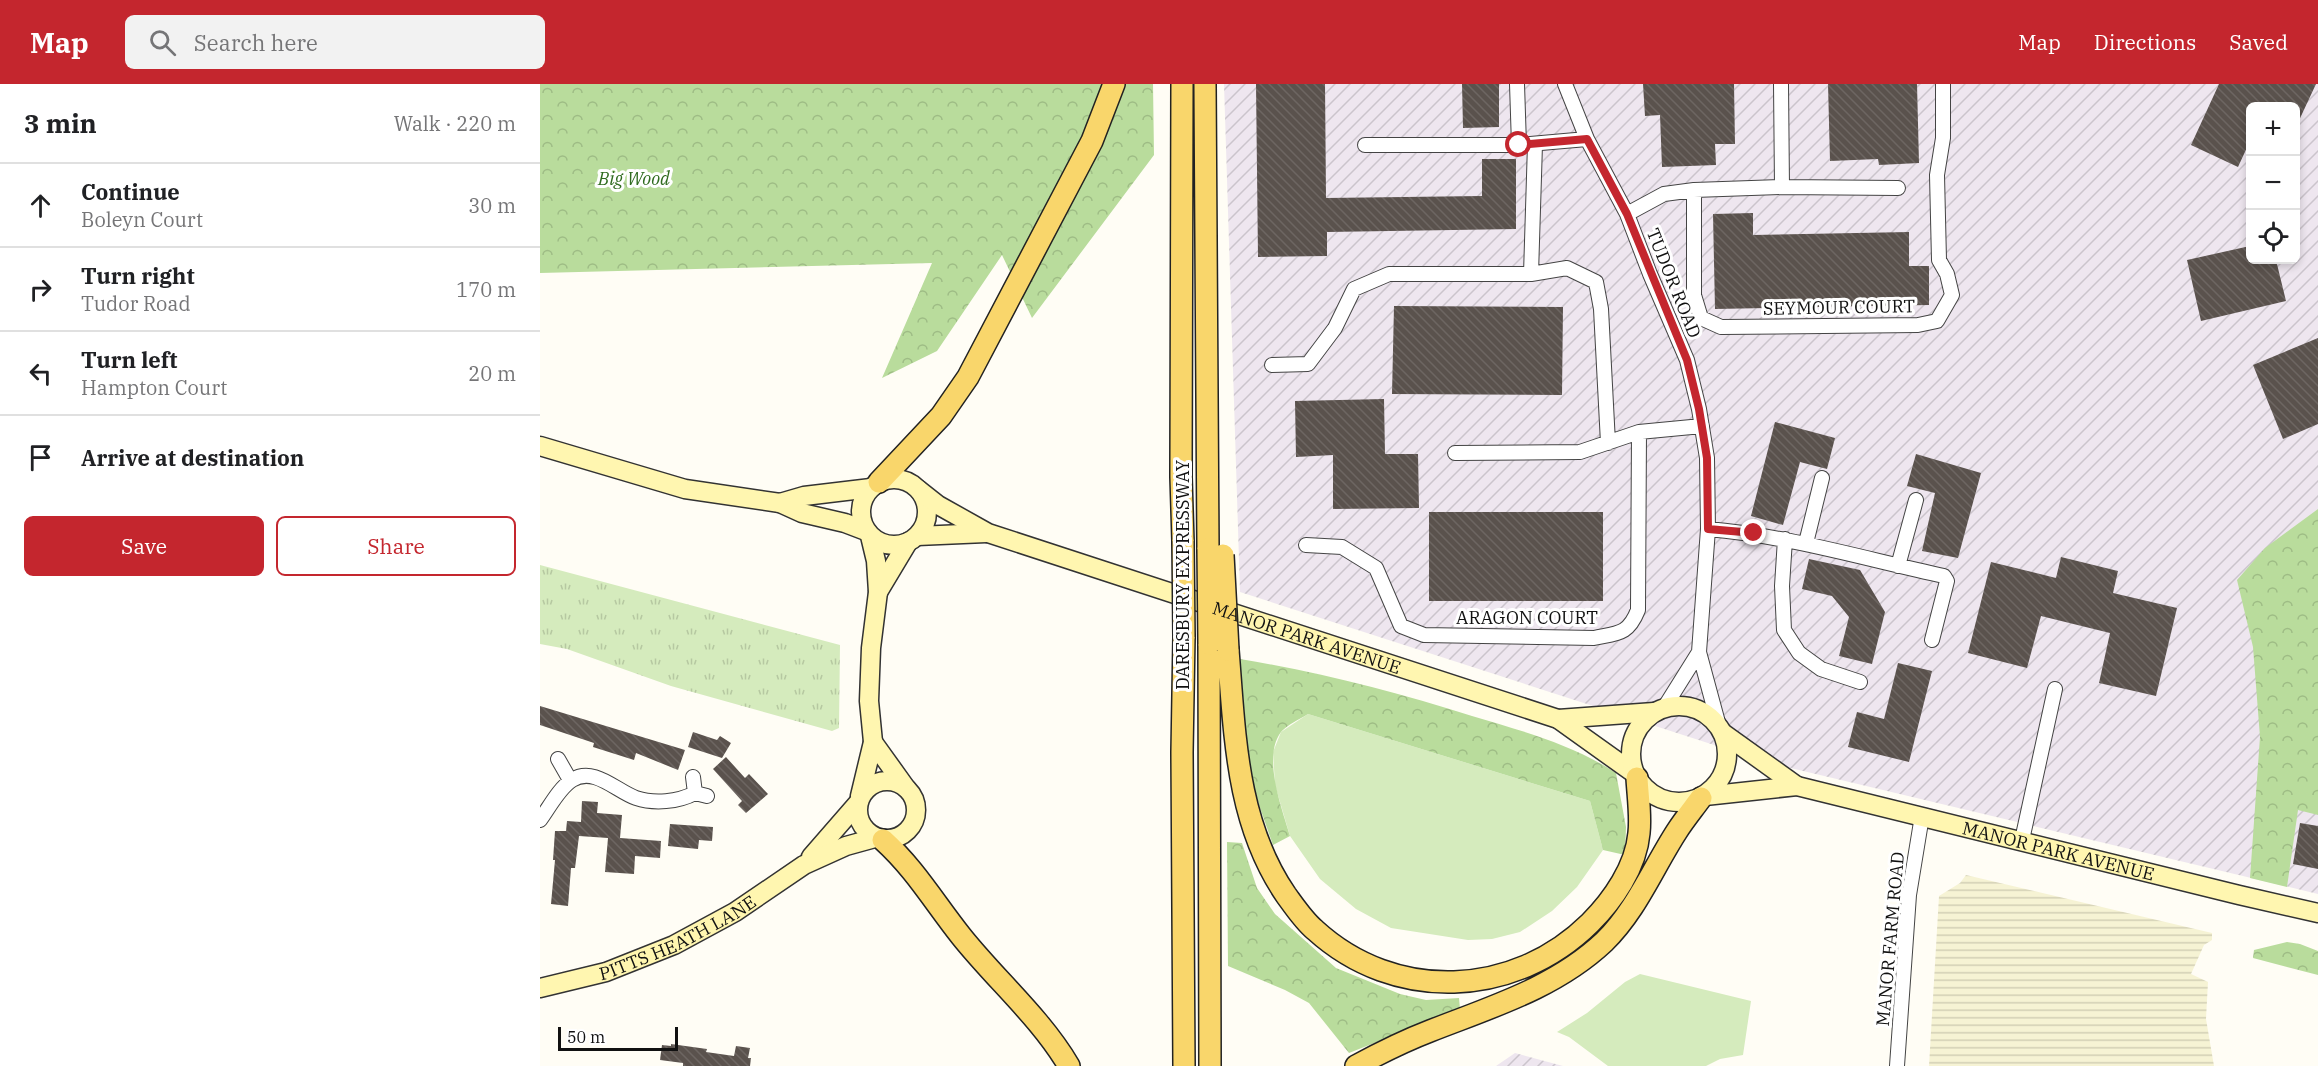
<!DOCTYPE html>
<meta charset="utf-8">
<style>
:root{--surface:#fff;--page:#f2f2f2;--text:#202124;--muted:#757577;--line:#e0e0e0;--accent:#c4262e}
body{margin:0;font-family:"IBM Plex Serif",serif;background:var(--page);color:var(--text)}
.controls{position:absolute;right:18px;top:18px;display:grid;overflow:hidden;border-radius:9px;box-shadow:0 3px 9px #0003}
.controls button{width:54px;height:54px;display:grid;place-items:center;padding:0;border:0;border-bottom:2px solid var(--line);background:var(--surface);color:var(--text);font:30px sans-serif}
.scale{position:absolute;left:18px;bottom:15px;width:120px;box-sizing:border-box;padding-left:6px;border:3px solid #111;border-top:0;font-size:16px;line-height:21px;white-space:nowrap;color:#111;-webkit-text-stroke:4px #fff;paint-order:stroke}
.stop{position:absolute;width:18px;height:18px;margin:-14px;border:4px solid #c4262e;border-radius:50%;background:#fff}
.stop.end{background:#c4262e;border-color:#fff;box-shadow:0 2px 6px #0008}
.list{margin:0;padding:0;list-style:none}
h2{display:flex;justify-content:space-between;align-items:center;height:78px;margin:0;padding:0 24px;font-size:26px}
h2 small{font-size:20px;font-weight:400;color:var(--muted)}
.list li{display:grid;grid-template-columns:39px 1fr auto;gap:18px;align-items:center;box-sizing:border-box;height:84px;padding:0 24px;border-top:2px solid var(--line)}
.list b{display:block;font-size:22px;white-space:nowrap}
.list p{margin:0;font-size:20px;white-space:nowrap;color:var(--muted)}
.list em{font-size:20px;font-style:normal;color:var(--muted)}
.actions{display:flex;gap:12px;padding:18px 24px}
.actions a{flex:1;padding:14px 0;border:2px solid var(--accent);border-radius:9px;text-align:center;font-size:21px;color:var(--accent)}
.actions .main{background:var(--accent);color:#fff}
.icon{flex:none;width:33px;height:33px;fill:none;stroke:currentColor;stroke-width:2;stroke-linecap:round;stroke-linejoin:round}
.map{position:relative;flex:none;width:1778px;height:982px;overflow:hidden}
header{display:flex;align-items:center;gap:36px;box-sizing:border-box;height:84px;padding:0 30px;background:var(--accent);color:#fff}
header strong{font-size:28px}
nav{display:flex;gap:33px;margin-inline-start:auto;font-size:21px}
.search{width:420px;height:54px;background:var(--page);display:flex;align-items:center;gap:15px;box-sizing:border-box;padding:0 21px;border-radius:9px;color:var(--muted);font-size:22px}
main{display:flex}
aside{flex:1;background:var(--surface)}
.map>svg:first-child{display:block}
.industrial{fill:url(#industrial-furrows);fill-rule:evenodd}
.farmland{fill:url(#farmland-rules)}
.grass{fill:#d5ebbd}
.forest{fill:url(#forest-crowns)}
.park{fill:url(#park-tufts)}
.building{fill:url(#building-back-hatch)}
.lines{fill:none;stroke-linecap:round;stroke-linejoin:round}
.street-casing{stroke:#444;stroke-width:16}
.secondary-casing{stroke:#333;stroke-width:21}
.primary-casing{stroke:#222;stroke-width:24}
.street{stroke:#fff;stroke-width:14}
.secondary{stroke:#fff6b0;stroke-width:18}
.primary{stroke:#f9d66b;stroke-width:21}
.primary-bridge-casing{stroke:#222;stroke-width:24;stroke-linecap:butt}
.primary-bridge{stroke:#f9d66b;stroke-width:21}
.route{stroke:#c4262e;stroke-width:8}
.labels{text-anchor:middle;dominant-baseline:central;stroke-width:6;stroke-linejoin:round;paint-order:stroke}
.park-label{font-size:18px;font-style:italic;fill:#2f6b1f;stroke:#fff}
.street-label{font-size:18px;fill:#111;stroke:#fff}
</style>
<header>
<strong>Map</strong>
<div class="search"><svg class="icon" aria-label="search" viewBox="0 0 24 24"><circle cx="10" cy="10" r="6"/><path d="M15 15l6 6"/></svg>Search here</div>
<nav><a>Map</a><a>Directions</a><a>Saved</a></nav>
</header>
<main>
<aside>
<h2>3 min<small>Walk · 220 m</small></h2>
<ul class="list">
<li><svg class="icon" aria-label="ahead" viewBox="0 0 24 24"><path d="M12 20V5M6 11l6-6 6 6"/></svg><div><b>Continue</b><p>Boleyn Court</p></div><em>30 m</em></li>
<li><svg class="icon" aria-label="right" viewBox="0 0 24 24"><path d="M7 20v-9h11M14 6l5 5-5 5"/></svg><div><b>Turn right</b><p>Tudor Road</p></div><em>170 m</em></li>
<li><svg class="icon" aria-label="left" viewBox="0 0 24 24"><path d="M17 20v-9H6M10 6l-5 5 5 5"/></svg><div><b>Turn left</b><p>Hampton Court</p></div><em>20 m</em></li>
<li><svg class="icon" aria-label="arrive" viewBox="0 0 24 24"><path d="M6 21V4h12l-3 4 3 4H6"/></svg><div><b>Arrive at destination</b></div></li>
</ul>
<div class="actions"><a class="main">Save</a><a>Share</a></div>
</aside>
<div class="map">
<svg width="1778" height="982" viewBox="0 0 1778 982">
<defs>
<pattern id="industrial-furrows" width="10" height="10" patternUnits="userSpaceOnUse" patternTransform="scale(1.5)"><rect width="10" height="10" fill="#eee6ef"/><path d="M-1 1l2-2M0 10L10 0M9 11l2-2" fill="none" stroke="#cbc4cc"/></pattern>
<pattern id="farmland-rules" width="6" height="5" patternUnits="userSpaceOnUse" patternTransform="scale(1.5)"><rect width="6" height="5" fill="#f6f3d4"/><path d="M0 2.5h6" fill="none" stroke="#d2cfb5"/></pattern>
<pattern id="forest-crowns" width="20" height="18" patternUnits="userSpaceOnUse" patternTransform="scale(1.5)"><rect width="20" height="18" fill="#b9dc9c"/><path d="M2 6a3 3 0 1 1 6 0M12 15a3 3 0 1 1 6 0" fill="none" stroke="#9ebc85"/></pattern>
<pattern id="park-tufts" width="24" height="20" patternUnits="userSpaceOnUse" patternTransform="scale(1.5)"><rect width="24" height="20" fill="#d5ebbd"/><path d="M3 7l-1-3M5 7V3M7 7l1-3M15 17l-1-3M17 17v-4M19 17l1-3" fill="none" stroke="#b6c8a1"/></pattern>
<pattern id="building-back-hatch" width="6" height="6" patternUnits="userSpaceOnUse" patternTransform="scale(1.5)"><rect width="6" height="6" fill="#5a524d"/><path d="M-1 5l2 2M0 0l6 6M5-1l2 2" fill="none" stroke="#6d6662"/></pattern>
</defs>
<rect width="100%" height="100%" fill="#fffdf5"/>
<path class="industrial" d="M 684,0 L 1778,0 L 1778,810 L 1230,679 L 700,508 ZM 1710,22 L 1756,22 L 1756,176 L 1710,176 Z
M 975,969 L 1023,982 L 956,982 Z"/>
<path class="farmland" d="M 1426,791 L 1672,849 L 1672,856 L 1664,861 L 1651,890 L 1668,898 L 1666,935 L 1674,982 L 1389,982 L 1399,812 L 1420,799 Z"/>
<path class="grass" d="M 768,630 L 1050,717 L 1063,766 L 1037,803 L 1012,827 L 980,848 L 952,855 L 928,856 L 851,844 L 816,825 L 780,795 L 750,752 L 735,701 L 733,668 L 741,648 Z
M 1100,890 L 1211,917 L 1203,971 L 1180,975 L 1166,982 L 1068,982 L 1029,953 L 1017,948 L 1047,929 L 1085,898 Z"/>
<path class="forest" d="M 0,0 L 613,0 L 614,71 L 492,234 L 462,171 L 397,267 L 342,294 L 392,179 L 0,189 Z
M 1778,425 L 1778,731 L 1758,726 L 1747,803 L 1710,794 L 1720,653 L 1713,563 L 1697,496 L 1725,464 Z
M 700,575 C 779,588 856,608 932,632 C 982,647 1032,660 1076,689 L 1086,743 L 1085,771 L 1063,766 L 1050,717 L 768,630 C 760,635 747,641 741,648 C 722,673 742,724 750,752 L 733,761 L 719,721 L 709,683 Z
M 687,758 L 702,759 L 717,804 L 735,830 L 796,884 L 860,910 L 886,916 L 919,914 L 920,925 L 809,969 L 769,919 L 745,906 L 688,882 Z
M 1747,858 L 1760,860 L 1778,867 L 1778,891 L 1713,874 L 1714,866 Z"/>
<path class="park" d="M 0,481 L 300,561 L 299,644 L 292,647 L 131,602 L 27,565 L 0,560 Z"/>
<path class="building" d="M 716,0 L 785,0 L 786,114 L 942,112 L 942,75 L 976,75 L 976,145 L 787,148 L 787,172 L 718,173 Z
M 922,0 L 959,0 L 959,43 L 923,44 Z
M 1103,0 L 1194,0 L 1195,60 L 1175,60 L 1176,81 L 1122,83 L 1120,31 L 1105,32 Z
M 1288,0 L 1377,0 L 1379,79 L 1339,81 L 1338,75 L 1290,77 Z
M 1679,0 L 1776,0 L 1755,45 L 1755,22 L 1710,22 L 1710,57 L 1698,83 L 1651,61 Z
M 1213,129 L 1213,151 L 1369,148 L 1369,182 L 1389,182 L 1389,221 L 1175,225 L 1173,130 Z
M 1710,162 L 1710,176 L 1736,176 L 1746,217 L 1661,237 L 1647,176 Z
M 854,222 L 1023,223 L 1022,311 L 852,310 Z
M 1778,254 L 1778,340 L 1743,355 L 1713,281 Z
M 844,315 L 845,370 L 878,370 L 879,424 L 793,425 L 793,371 L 756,373 L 755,317 Z
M 1235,338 L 1295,354 L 1287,385 L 1260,378 L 1243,441 L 1211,432 Z
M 1376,370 L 1441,389 L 1418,474 L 1382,467 L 1395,409 L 1367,402 Z
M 889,428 L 1063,428 L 1063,517 L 889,517 Z
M 1521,473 L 1578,487 L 1573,509 L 1637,524 L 1616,612 L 1559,599 L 1570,549 L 1501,532 L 1487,584 L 1428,569 L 1451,478 L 1516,494 Z
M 1269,475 L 1320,486 L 1345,528 L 1332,580 L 1299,572 L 1309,533 L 1292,512 L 1262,505 Z
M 1358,579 L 1392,587 L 1369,678 L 1308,663 L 1317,628 L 1344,635 Z
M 0,622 L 145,666 L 138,686 L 96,669 L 94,676 L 53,663 L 54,659 L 0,641 Z
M 153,648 L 177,656 L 180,652 L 191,659 L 182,674 L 148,663 Z
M 186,673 L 205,694 L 209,690 L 228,710 L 206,729 L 198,721 L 202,717 L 173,685 Z
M 42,717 L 58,718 L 57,729 L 82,731 L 80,754 L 121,757 L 120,774 L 95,772 L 94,790 L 65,788 L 68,754 L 39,752 L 35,784 L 31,784 L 28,822 L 11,820 L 15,776 L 13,776 L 15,747 L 26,747 L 27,737 L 41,738 Z
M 1760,739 L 1778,742 L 1778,785 L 1753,780 Z
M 130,740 L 173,743 L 172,757 L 159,756 L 158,765 L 128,762 Z
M 131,960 L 167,965 L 166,968 L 194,972 L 196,962 L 210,964 L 208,974 L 211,974 L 210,982 L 143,982 L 143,979 L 120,976 L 122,961 L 131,962 Z"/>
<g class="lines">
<defs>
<path id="street" d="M 977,0 L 979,61
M 1025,0 L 1047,55 L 1087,130 L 1110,190 L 1147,276 L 1159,325 L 1167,374 L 1168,445 L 1159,568 L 1179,642
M 1241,0 L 1242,103
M 825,61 L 979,61 L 1047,55
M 1154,106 L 1154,211 L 1161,234 L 1181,243 L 1378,241 L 1397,237 L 1412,211 L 1407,190 L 1399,176 L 1397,91 L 1403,54 L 1403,0
M 1087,130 L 1124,110 L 1154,106 L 1242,103 L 1358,104
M 991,190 L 995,60
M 732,281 L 768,280 L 795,244 L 814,205 L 849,190 L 991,190 L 1027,184 L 1056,198 L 1061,225 L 1068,359
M 915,369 L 1040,368 L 1099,348 L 1162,342
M 1168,445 C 1249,452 1325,475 1404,492 L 1407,497 L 1392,556
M 1245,455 L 1242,502 L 1244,546 L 1259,569 L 1281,585 L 1320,598
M 1266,459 L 1282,394
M 766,461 L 802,463 L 836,484 L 861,542 L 884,551 L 1054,554 C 1078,549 1088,551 1098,526 L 1099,348
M 1358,482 L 1376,416
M 1124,624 L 1159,568
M 18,675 L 30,696
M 153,693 L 155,709 L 167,712
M 0,736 C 9,724 19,704 32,696 C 54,682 76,707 96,714 C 114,720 138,718 155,709
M 1482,756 L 1515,605
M 1357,982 L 1369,811 L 1382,732"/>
<g id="secondary">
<path d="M 0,362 L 145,405 L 240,419 L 262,429 L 305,439 L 326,447"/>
<circle cx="354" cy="428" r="33"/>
<path id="s1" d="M 379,406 L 398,421 L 448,449 L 1018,635 L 1095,690"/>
<path d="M 240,419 L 264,412 L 331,404"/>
<path d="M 377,452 L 446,449"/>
<path d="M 338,508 L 368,458"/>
<circle cx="1139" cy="670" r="48"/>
<path d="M 1018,635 L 1114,628"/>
<path d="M 1183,649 L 1257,702"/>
<path d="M 333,658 L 366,704"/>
<circle cx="347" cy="726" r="29"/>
<path d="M 320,712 L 333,658 L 329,617 L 331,564 L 338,508 L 336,477 L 330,452"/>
<path id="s2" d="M 1165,712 L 1257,702 L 1699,811 L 1778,829"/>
<path d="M 271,773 L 318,719"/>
<path id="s3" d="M 0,904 L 66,888 L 134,861 L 195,828 L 264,781 L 306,762 L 335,754"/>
</g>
<path id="primary" d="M 642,0 L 641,393 L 643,457
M 665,0 L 668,465
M 339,398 L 401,332 L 428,293 L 552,57 L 574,0
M 644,553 L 642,668 L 644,982
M 669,560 L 670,982
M 688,566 C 695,651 696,738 746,811 C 754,822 764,837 775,846 C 855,919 974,914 1050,839 C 1073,816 1096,783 1099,749 C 1101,732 1098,712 1097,694
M 343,756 C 375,785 394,818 421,852 C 456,896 500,933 529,982
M 816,982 C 840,969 864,957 890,947 C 951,923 1015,904 1064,858 C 1096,827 1113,784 1137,747 C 1144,736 1153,725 1161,714"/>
</defs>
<use href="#street" class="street-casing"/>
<use href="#secondary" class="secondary-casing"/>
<use href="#primary" class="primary-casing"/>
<use href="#street" class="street"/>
<use href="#secondary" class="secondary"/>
<use href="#primary" class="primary"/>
<defs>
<path id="primary-bridge" d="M 643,457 L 644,553
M 668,465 L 669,560
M 683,471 L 688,566"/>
</defs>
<use href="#primary-bridge" class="primary-bridge-casing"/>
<use href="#primary-bridge" class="primary-bridge"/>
</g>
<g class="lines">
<path class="route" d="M 979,61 L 1047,55 L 1087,130 L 1147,276 L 1159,325 L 1167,374 L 1168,445 L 1214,449"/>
</g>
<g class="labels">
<g class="park-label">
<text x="94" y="94">Big Wood</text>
</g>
<g class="street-label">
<text transform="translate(1134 199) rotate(68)">TUDOR ROAD</text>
<text transform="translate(1299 223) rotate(-1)">SEYMOUR COURT</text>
<text transform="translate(642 491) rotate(-90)">DARESBURY EXPRESSWAY</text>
<text x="987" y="533">ARAGON COURT</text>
<text stroke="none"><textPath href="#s1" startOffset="417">MANOR PARK AVENUE</textPath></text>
<text stroke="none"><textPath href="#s2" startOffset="362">MANOR PARK AVENUE</textPath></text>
<text stroke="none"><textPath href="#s3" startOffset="147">PITTS HEATH LANE</textPath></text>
<text transform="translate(1350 855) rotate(-85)">MANOR FARM ROAD</text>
</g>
</g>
</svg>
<div class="controls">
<button>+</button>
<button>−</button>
<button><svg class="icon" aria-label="locate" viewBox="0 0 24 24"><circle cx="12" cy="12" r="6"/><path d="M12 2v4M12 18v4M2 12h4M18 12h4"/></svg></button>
</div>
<div class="scale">50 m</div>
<div class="stop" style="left:979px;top:61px"></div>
<div class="stop end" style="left:1214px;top:449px"></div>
</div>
</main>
